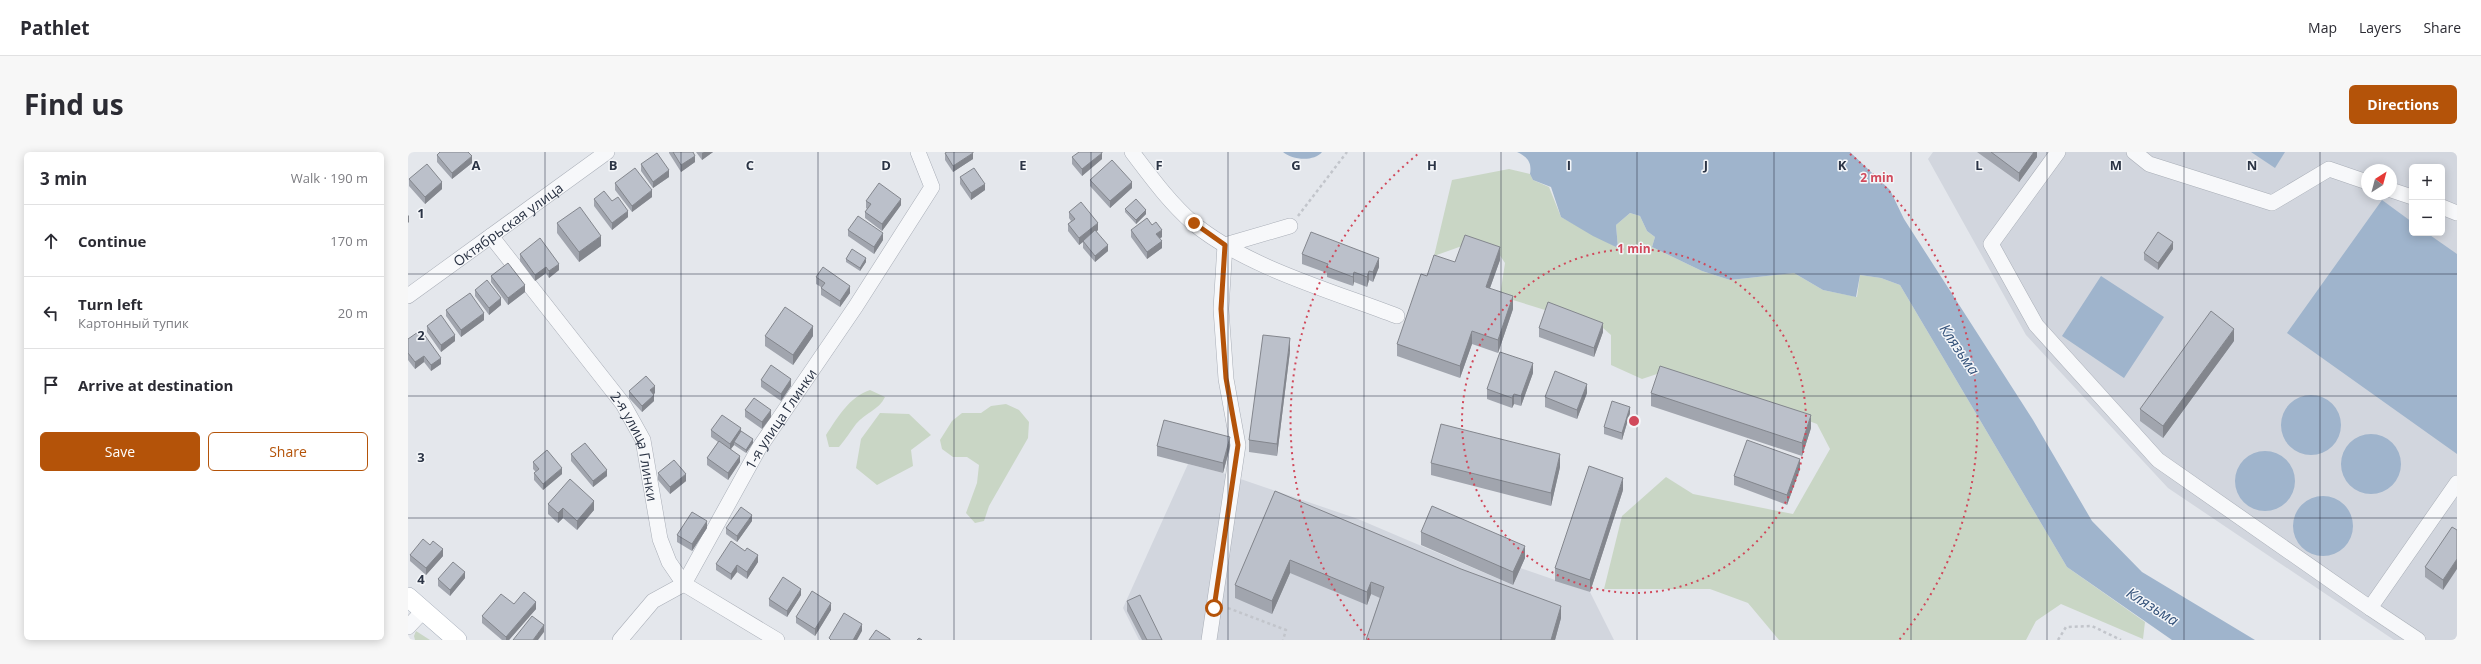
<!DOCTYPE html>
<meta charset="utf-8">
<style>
:root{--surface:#fff;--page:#f7f7f7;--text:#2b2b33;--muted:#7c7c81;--line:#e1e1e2;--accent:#b45309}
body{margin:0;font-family:"Open Sans",sans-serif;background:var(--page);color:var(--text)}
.controls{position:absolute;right:12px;top:12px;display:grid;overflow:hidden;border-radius:6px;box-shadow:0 2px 10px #0003}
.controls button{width:36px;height:36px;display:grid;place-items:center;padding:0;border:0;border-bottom:1px solid var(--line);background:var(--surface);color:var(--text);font:20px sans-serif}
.compass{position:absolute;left:1953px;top:12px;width:36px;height:36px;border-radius:50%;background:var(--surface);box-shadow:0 2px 10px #0003;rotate:36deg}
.stop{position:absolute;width:12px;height:12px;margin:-9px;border:3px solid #b45309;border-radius:50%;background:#fff}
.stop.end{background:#b45309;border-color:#fff;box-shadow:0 1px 4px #0008}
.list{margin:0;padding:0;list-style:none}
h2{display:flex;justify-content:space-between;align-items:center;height:52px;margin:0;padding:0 16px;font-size:17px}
h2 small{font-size:13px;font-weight:400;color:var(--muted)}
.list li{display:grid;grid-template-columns:26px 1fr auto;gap:12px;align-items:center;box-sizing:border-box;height:72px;padding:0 16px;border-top:1px solid var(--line)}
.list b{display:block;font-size:15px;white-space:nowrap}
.list p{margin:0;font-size:13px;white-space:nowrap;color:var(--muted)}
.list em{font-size:13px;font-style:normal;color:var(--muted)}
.actions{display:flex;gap:8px;padding:12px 16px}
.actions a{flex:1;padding:9px 0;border:1px solid var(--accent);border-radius:6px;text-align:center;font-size:14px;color:var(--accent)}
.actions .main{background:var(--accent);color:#fff}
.icon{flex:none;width:22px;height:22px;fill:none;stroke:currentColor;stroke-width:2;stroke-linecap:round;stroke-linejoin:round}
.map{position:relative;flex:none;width:2049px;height:488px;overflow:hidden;border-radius:6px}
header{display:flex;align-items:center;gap:24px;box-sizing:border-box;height:56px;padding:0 20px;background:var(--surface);border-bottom:1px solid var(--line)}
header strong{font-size:19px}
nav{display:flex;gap:22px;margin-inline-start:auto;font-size:14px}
.intro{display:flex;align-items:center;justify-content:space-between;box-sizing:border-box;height:96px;padding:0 24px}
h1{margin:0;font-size:28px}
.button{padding:10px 18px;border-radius:6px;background:var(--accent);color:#fff;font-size:14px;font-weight:700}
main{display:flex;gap:24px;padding:0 24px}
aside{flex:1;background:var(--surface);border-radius:6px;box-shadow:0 2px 10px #0003}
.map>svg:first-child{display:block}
.built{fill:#d2d6de;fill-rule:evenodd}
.green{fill:#c9d6c5}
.water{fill:#9fb4cc}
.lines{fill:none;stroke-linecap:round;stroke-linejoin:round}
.minor-casing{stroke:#a9aeb7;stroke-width:16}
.major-casing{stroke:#a3abb8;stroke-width:20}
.path{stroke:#c2c5cb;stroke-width:2.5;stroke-dasharray:3 3;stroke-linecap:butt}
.minor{stroke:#f7f8fa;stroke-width:15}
.major{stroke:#fff;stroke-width:19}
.wall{fill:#a1a5ae}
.shaded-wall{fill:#83868d}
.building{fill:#bbc0ca;stroke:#83868d}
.route{stroke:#b45309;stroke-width:5}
.grid{fill:none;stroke:#2b3445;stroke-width:1;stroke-opacity:0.55}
.ring{fill:none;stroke:#d1495b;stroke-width:2;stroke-dasharray:2 4}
.labels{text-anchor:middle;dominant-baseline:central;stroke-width:3;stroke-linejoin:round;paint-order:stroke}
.street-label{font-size:14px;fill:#2b3445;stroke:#f4f6f9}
.water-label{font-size:15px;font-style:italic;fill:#34527a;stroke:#f4f6f9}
.grid-label{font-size:13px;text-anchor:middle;font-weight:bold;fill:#2b3445;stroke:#f4f6f9;stroke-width:3;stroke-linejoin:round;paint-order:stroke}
.centre{fill:#d1495b;stroke:#f4f6f9;stroke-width:2}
.ring-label{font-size:12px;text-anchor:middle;font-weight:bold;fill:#d1495b;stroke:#f4f6f9;stroke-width:3;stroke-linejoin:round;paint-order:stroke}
</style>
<header>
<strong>Pathlet</strong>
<nav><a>Map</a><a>Layers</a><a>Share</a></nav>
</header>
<div class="intro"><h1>Find us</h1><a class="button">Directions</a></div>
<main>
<aside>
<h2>3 min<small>Walk · 190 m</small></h2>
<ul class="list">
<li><svg class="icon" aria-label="ahead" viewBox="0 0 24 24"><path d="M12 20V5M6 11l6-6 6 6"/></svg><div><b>Continue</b></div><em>170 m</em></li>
<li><svg class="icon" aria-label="left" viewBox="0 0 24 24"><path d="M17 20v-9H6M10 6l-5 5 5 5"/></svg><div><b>Turn left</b><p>Картонный тупик</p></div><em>20 m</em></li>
<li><svg class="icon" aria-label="arrive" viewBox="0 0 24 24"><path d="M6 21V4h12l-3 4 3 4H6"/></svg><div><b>Arrive at destination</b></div></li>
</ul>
<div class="actions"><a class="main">Save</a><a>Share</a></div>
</aside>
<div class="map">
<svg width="2049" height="488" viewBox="0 0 2049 488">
<rect width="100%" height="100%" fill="#e4e7ec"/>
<path class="built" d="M 1525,0 L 2049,0 L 2049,488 L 1986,488 L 1760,336 L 1618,183 L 1520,7 ZM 2004,15 L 2034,15 L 2034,81 L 2004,81 ZM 1959,18 L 1983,18 L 1983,42 L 1959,42 Z
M 780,312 L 815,321 L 950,367 L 1105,433 L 1112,416 L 1182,440 L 1206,488 L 731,488 L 715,456 Z"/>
<path class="green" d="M 1101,17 L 1122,22 L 1125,28 L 1141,35 L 1153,65 L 1210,96 L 1208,73 L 1222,61 L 1232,64 L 1239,79 L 1247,85 L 1244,95 L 1294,119 L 1322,128 L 1386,121 L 1415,138 L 1449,145 L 1452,123 L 1473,126 L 1492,133 L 1659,415 L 1737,470 L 1735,487 L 1653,452 L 1628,469 L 1618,488 L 1371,488 L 1340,451 L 1302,437 L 1196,437 L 1214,364 L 1258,325 L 1285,342 L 1385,362 L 1422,297 L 1409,272 L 1321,239 L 1252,221 L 1234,227 L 1203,213 L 1203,183 L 1195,176 L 1092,144 L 1097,111 L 1085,93 L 1068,89 L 1026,104 L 1044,28 Z
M 462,238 L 477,245 C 471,258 457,261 448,272 C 442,280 437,288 431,295 L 421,295 L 418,283 C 430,265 441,245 462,238 Z
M 598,252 L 611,258 L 621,270 L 620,286 L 581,354 L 576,369 L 567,371 L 558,361 L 569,331 L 571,313 L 559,305 L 545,305 L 534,297 L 532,288 L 544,269 L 554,261 L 573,261 L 583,254 Z
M 472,261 L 501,262 L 523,283 L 503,298 L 505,314 L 469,333 L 448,316 L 453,287 Z
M 8,479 L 22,488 L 7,488 L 6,484 Z"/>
<path class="water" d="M 875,0 L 914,0 C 906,10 884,8 875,0 Z
M 1109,0 L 1442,0 L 1482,38 L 1496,67 L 1625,268 L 1684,369 L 1734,420 L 1847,488 L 1764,488 L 1659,415 L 1492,133 L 1473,126 L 1452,123 L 1448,145 L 1415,138 L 1386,121 L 1322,128 L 1294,119 L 1244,95 L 1247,85 L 1239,79 L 1232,64 L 1222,61 L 1208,73 L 1210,96 L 1185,84 L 1153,65 L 1143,35 L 1125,28 L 1122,22 C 1124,11 1120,5 1109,0 Z
M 1843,0 L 1877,0 L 1867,16 Z
M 1974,48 L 2004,70 L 2004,81 L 2019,81 L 2049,102 L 2049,302 L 1879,181 Z
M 1693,124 L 1756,165 L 1716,226 L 1654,184 Z
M1873 273a30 30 0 1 1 60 0a30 30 0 1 1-60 0Z
M1933 312a30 30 0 1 1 60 0a30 30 0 1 1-60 0Z
M1827 329a30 30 0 1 1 60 0a30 30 0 1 1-60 0Z
M1885 374a30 30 0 1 1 60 0a30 30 0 1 1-60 0Z"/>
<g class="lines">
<defs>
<g id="minor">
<path d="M 724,0 C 743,25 761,50 785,71 C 838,115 924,139 989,164"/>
<path d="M 1650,0 L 1583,92 L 1628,173 L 1750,308 L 1962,456"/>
<path d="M 1726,0 L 1741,12 L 1864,51 L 1921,17 L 1959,30"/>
<path d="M 1983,38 L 2004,45"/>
<path d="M 2034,55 L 2049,61"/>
<path id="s1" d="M 83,84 L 215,252 L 235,288 L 252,387 L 261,410 L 276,432 L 369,488"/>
<path d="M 817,93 L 882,74"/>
<path id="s2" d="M 0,144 L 199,0"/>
<path d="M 0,475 L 15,459"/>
<path id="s3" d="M 212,488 L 245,449 L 276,432 L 351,296 L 448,154 L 524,35 L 510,0"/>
<path d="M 801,488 L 830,293 L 818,227 L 813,157 L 817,93"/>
<path d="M 2010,488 L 1962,456 L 2049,331"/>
</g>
<path id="major" d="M 0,445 L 49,488"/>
</defs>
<use href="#minor" class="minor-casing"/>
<use href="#major" class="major-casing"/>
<path class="path" d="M 890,64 L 939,0
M 820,456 L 878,478 L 875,488
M 1650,488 L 1658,475 L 1684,474 L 1713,488"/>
<use href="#minor" class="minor"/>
<use href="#major" class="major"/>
</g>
<path class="wall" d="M 261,0 L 285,0 L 287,10 L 273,20 L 261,1 Z
M 288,0 L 305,0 L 294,8 Z
M 1569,0 L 1629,0 L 1629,5 L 1611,30 Z
M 537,1 L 565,7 L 545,20 L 537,8 Z
M 29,3 L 64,11 L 44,27 L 29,10 Z
M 664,5 L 694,7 L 674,24 L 664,12 Z
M 233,12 L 261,25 L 245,36 L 233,19 Z
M 552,25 L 577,38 L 563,48 L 552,32 Z
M 1,27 L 34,37 L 17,52 L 1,34 Z
M 682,28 L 724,36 L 702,56 L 682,34 Z
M 207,31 L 244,45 L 224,60 L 207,38 Z
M 186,47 L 204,49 L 220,65 L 204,78 L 186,54 Z
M 458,49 L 493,53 L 474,79 L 457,66 L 457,60 L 459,57 L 458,56 Z
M 717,57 L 738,62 L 728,72 L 717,60 Z
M 661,60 L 690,78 L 688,80 L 700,99 L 687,110 L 675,96 L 675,90 L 671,93 L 660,79 L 660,72 L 663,69 L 661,66 Z
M 149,71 L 193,94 L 171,110 L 149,81 Z
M 744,73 L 754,85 L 752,86 L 754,96 L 739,107 L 723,85 L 723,78 Z
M 440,78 L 475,88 L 466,102 L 440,84 Z
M 1765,97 L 1750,118 L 1736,108 L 1736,101 Z
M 112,102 L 151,118 L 141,126 L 138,121 L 127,129 L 112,109 Z
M 894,102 L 971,115 L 965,130 L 961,128 L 959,135 L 946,130 L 945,134 L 919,125 L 919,121 L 894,112 Z
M 438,107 L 458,110 L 452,119 L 438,110 Z
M 1092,108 L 1082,136 L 1105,157 L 1090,201 L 1064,192 L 1052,226 L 989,204 L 989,192 L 1047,110 Z
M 83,124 L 117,140 L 100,153 L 83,130 Z
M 408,125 L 442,141 L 432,155 L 413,143 L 413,135 L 408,132 Z
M 67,138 L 93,153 L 81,163 L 67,144 Z
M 38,158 L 76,168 L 53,185 L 38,164 Z
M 19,174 L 47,189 L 33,200 L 19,180 Z
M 1131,176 L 1195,180 L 1186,205 L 1131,185 Z
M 357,184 L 405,184 L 385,213 L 357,194 Z
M 0,187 L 33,212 L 23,219 L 16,210 L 7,217 L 0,208 Z
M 1826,189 L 1755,286 L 1732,269 L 1732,257 Z
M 882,199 L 869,304 L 841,300 L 841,288 Z
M 1125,221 L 1113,254 L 1106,252 L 1104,256 L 1079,247 L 1079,237 Z
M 353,228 L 383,234 L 373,249 L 353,235 Z
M 221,239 L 247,241 L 246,242 L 246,249 L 234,260 L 221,246 Z
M 1179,241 L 1169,267 L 1137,255 L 1137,245 Z
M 1243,241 L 1403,276 L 1394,304 L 1243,254 Z
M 337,258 L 363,265 L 354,277 L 337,265 Z
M 1222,261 L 1214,288 L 1196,282 L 1196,275 Z
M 303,278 L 333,279 L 345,291 L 338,301 L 326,293 L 323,297 L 332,310 L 320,328 L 299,313 L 299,306 L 310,290 L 303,285 Z
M 749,294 L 822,295 L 815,321 L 749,304 Z
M 163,302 L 199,324 L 185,335 L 163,309 Z
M 125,310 L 154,322 L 135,338 L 126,328 L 126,321 L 128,320 L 125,317 Z
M 1023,311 L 1152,315 L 1143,354 L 1023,323 Z
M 1392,317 L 1379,353 L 1326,333 L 1326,324 Z
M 250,321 L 278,329 L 262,342 L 250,328 Z
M 1215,338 L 1182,440 L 1147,429 L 1147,416 Z
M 867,339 L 1153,466 L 1147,488 L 958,488 L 972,446 L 963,442 L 959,453 L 882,421 L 864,462 L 827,446 L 827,433 Z
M 140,352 L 186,358 L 169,378 L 155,366 L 150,371 L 140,362 Z
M 344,369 L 329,390 L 318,382 L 318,376 Z
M 2044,375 L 2035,438 L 2017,425 L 2017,415 Z
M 299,376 L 284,399 L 269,390 L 269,383 Z
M 1013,380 L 1117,406 L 1105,433 L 1013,393 Z
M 22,393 L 35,404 L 18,423 L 2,409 L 2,403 Z
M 350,410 L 339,427 L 329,420 L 323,428 L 308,418 L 308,412 Z
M 57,426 L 42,444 L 30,434 L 30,427 Z
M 393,443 L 379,465 L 361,454 L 361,447 Z
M 719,449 L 754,488 L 734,488 L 719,459 Z
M 106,452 L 128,457 L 101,488 L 94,488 L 74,471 L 74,464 Z
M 423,458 L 407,484 L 388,471 L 388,465 Z"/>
<path class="shaded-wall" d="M 296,0 L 305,0 L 294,8 L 294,1 Z
M 1626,0 L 1629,0 L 1629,5 L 1611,30 L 1611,21 Z
M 565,1 L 565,7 L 545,20 L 545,14 Z
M 694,1 L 694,7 L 674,24 L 674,17 Z
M 64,4 L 64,11 L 44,27 L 44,21 Z
M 287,4 L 287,10 L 273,20 L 273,13 Z
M 261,18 L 261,25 L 245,36 L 245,30 Z
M 34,30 L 34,37 L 17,52 L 17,45 Z
M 724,30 L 724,36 L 702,56 L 702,49 Z
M 577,32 L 577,38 L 563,48 L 563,41 Z
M 244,38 L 244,45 L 224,60 L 224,54 Z
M 493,47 L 493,53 L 474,79 L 474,72 Z
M 738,58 L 738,62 L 728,72 L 728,68 Z
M 220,59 L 220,65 L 204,78 L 204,71 Z
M 1,63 L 1,70 L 0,71 L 0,64 Z
M 690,71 L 690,78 L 671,93 L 671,86 Z
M 754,78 L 754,85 L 748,89 L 748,82 Z
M 475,81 L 475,88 L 466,102 L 466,95 Z
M 193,84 L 193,94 L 171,110 L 171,100 Z
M 754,89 L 754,96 L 739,107 L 739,100 Z
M 1765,90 L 1765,97 L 1750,118 L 1750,111 Z
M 700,93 L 700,99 L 687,110 L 687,104 Z
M 1092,95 L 1092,108 L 1078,147 L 1078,135 Z
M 458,106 L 458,110 L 452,119 L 452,116 Z
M 971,106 L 971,115 L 965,130 L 965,120 Z
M 151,112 L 151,118 L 141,126 L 141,119 Z
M 138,115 L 138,121 L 127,129 L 127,123 Z
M 961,119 L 961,128 L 959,135 L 959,125 Z
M 946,120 L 946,130 L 945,134 L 945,125 Z
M 117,133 L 117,140 L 100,153 L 100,146 Z
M 442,134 L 442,141 L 432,155 L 432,149 Z
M 1105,144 L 1105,157 L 1090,201 L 1090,188 Z
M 93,146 L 93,153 L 81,163 L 81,156 Z
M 76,161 L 76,168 L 53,185 L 53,178 Z
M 1195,171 L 1195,180 L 1186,205 L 1186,196 Z
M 405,174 L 405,184 L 385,213 L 385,203 Z
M 1826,177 L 1826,189 L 1755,286 L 1755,274 Z
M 1064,179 L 1064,192 L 1052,226 L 1052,214 Z
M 47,183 L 47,189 L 33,200 L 33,193 Z
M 882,186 L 882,199 L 869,304 L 869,292 Z
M 16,204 L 16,210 L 7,217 L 7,210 Z
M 33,206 L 33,212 L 23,219 L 23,213 Z
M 1125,211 L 1125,221 L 1113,254 L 1113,244 Z
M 383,227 L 383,234 L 373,249 L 373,242 Z
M 1179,232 L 1179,241 L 1169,267 L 1169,258 Z
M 247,234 L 247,241 L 242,245 L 242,238 Z
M 1106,242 L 1106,252 L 1104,256 L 1104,246 Z
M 246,243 L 246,249 L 234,260 L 234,254 Z
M 1222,255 L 1222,261 L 1214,288 L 1214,281 Z
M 363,258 L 363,265 L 354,277 L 354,270 Z
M 1403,263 L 1403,276 L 1394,304 L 1394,291 Z
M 333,276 L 333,282 L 326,290 L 326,293 L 322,298 L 322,292 Z
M 822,285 L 822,295 L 815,321 L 815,311 Z
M 345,287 L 345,291 L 338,301 L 338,298 Z
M 1152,302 L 1152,315 L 1143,354 L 1143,341 Z
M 332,304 L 332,310 L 320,328 L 320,321 Z
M 1392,307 L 1392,317 L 1379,353 L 1379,343 Z
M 154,316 L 154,322 L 135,338 L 135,332 Z
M 199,318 L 199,324 L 185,335 L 185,329 Z
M 278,322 L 278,329 L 262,342 L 262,335 Z
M 1215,326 L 1215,338 L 1182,440 L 1182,428 Z
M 186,349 L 186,358 L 169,378 L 169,369 Z
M 155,356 L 155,366 L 150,371 L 150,361 Z
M 344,363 L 344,369 L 329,390 L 329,384 Z
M 299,369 L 299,376 L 284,399 L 284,392 Z
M 1117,394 L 1117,406 L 1105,433 L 1105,420 Z
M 35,397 L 35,404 L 18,423 L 18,416 Z
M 350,403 L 350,410 L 339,427 L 339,420 Z
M 2049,407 L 2049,417 L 2035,438 L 2035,428 Z
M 882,408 L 882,421 L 864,462 L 864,449 Z
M 329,413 L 329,420 L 323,428 L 323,422 Z
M 57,420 L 57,426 L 42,444 L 42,438 Z
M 963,430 L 963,442 L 959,453 L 959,440 Z
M 393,437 L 393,443 L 379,465 L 379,459 Z
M 128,450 L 128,457 L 101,488 L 98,488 L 98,485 Z
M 423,451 L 423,458 L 407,484 L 407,477 Z
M 1153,454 L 1153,466 L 1147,488 L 1143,488 Z
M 454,472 L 454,479 L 449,488 L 445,488 Z
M 136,473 L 136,480 L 130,488 L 125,488 Z"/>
<path class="building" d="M 32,0 L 60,0 L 64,4 L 44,21 L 29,3 Z
M 265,0 L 285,0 L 287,4 L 273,13 Z
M 539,0 L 565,0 L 565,1 L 545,14 L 537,1 Z
M 671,0 L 694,0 L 694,1 L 674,17 L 664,5 Z
M 1583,0 L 1626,0 L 1611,21 Z
M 249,1 L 261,18 L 245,30 L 233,12 Z
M 704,8 L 724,30 L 702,49 L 682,28 Z
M 19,12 L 34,30 L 17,45 L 1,27 Z
M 227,16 L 244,38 L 224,54 L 207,31 Z
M 566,16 L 577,32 L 563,41 L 552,25 Z
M 471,31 L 493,47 L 474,72 L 457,60 L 463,52 L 458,49 Z
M 196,39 L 204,49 L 210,45 L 220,59 L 204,71 L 186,47 Z
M 728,47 L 738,58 L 728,68 L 717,57 Z
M 673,50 L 690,71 L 671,86 L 660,72 L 667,67 L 661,60 Z
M 172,55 L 193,84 L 171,100 L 149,71 Z
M 450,64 L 475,81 L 466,95 L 440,78 Z
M 739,66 L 744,73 L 748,70 L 754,78 L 748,82 L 754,89 L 739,100 L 723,78 Z
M 687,78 L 700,93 L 687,104 L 675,89 Z
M 903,80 L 971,106 L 965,120 L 961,119 L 959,125 L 946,120 L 945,125 L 919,115 L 920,112 L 894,102 Z
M 1750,80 L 1765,90 L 1750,111 L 1736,101 Z
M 1057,83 L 1092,95 L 1078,135 L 1105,144 L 1090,188 L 1064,179 L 1052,214 L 989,192 L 1013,122 L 1019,124 L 1026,103 L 1047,110 Z
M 132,86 L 151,112 L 141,119 L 138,115 L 127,123 L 112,102 Z
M 444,97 L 458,106 L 452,116 L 438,107 Z
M 100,111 L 117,133 L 100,146 L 83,124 Z
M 415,115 L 442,134 L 432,149 L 413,136 L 417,131 L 408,125 Z
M 79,128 L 93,146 L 81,156 L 67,138 Z
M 62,141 L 76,161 L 53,178 L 38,158 Z
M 1140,150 L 1195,171 L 1186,196 L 1131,176 Z
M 377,155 L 405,174 L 385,203 L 357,184 Z
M 1803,159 L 1826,177 L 1755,274 L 1732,257 Z
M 33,163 L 47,183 L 33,193 L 19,174 Z
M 13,178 L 33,206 L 23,213 L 16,204 L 7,210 L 0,201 L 0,187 Z
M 855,183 L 882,186 L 869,292 L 841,288 Z
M 1092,200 L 1125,211 L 1113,244 L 1106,242 L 1104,246 L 1079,237 Z
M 363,213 L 383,227 L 373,242 L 353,228 Z
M 1252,214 L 1403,263 L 1394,291 L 1243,241 Z
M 1147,219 L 1179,232 L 1169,258 L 1137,245 Z
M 238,224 L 247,234 L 242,238 L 246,243 L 234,254 L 221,239 Z
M 346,246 L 363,258 L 354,270 L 337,258 Z
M 1204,249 L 1222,255 L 1214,281 L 1196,275 Z
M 314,263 L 333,276 L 322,292 L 303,278 Z
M 756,268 L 822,285 L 815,311 L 749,294 Z
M 1033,272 L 1152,302 L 1143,341 L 1023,311 Z
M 333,279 L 345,287 L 338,298 L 326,290 Z
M 1339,288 L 1392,307 L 1379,343 L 1326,324 Z
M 311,289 L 332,304 L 320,321 L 299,306 Z
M 177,291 L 199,318 L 185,329 L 163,302 Z
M 139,298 L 154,316 L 135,332 L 126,321 L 131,317 L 125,310 Z
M 266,308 L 278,322 L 262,335 L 250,321 Z
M 1181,314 L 1215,326 L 1182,428 L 1147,416 Z
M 162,327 L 186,349 L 169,369 L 155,356 L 150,361 L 140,352 Z
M 867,339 L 1053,417 L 1153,454 L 1143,488 L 958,488 L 976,435 L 963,430 L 959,440 L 882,408 L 864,449 L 827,433 Z
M 1024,354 L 1117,394 L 1105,420 L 1013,380 Z
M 333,355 L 344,363 L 329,384 L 318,376 Z
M 284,360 L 299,369 L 284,392 L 269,383 Z
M 2044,375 L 2049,378 L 2049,407 L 2035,428 L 2017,415 Z
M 15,387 L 22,393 L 25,389 L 35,397 L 18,416 L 2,403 Z
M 323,389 L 337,399 L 339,396 L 350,403 L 339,420 L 329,413 L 323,422 L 308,412 Z
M 45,410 L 57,420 L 42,438 L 30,427 Z
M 375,425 L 393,437 L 379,459 L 361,447 Z
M 404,439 L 423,451 L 407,477 L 388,465 Z
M 116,440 L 128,450 L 98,485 L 74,464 L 93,442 L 106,452 Z
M 732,443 L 754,488 L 739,488 L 719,449 Z
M 436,461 L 454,472 L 445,488 L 423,488 L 421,486 Z
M 124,464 L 136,473 L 125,488 L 105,488 Z
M 468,478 L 482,487 L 482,488 L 461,488 Z
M 511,486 L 514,488 L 509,488 Z"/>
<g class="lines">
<path class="route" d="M 786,71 L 817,93 L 813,157 L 818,226 L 830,293 L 806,456"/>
</g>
<path class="grid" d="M 137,0 L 137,488M 273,0 L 273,488M 410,0 L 410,488M 546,0 L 546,488M 683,0 L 683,488M 820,0 L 820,488M 956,0 L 956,488M 1093,0 L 1093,488M 1229,0 L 1229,488M 1366,0 L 1366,488M 1503,0 L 1503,488M 1639,0 L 1639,488M 1776,0 L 1776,488M 1912,0 L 1912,488M 0,122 L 2049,122M 0,244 L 2049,244M 0,366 L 2049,366"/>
<g class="ring">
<circle cx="1226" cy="269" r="172"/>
<path d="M961 488A344 344 0 0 1 1010 2M1442 2A344 344 0 0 1 1491 488"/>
</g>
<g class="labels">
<g class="street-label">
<text stroke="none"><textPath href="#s2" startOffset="123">Октябрьская улица</textPath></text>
<text stroke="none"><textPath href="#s3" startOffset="278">1-я улица Глинки</textPath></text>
<text stroke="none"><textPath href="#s1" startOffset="258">2-я улица Глинки</textPath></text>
</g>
<g class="water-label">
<text transform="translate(1552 197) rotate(56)">Клязьма</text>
<text transform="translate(1745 454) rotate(32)">Клязьма</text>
</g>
</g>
<g class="grid-label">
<text x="68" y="18">A</text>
<text x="205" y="18">B</text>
<text x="342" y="18">C</text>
<text x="478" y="18">D</text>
<text x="615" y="18">E</text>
<text x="751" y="18">F</text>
<text x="888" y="18">G</text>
<text x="1024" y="18">H</text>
<text x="1161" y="18">I</text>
<text x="1298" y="18">J</text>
<text x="1434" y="18">K</text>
<text x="1571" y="18">L</text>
<text x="1708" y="18">M</text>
<text x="1844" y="18">N</text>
<text x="13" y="66">1</text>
<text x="13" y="188">2</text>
<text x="13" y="310">3</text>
<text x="13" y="432">4</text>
</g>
<circle cx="1226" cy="269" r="6" class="centre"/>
<g class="ring-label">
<text x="1469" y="30">2 min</text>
<text x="1226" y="101">1 min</text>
</g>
</svg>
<div class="controls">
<button>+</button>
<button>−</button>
</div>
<svg class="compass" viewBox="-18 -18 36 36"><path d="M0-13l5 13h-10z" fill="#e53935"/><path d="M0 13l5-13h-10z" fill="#7c7c81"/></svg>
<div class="stop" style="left:806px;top:456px"></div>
<div class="stop end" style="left:786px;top:71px"></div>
</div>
</main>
